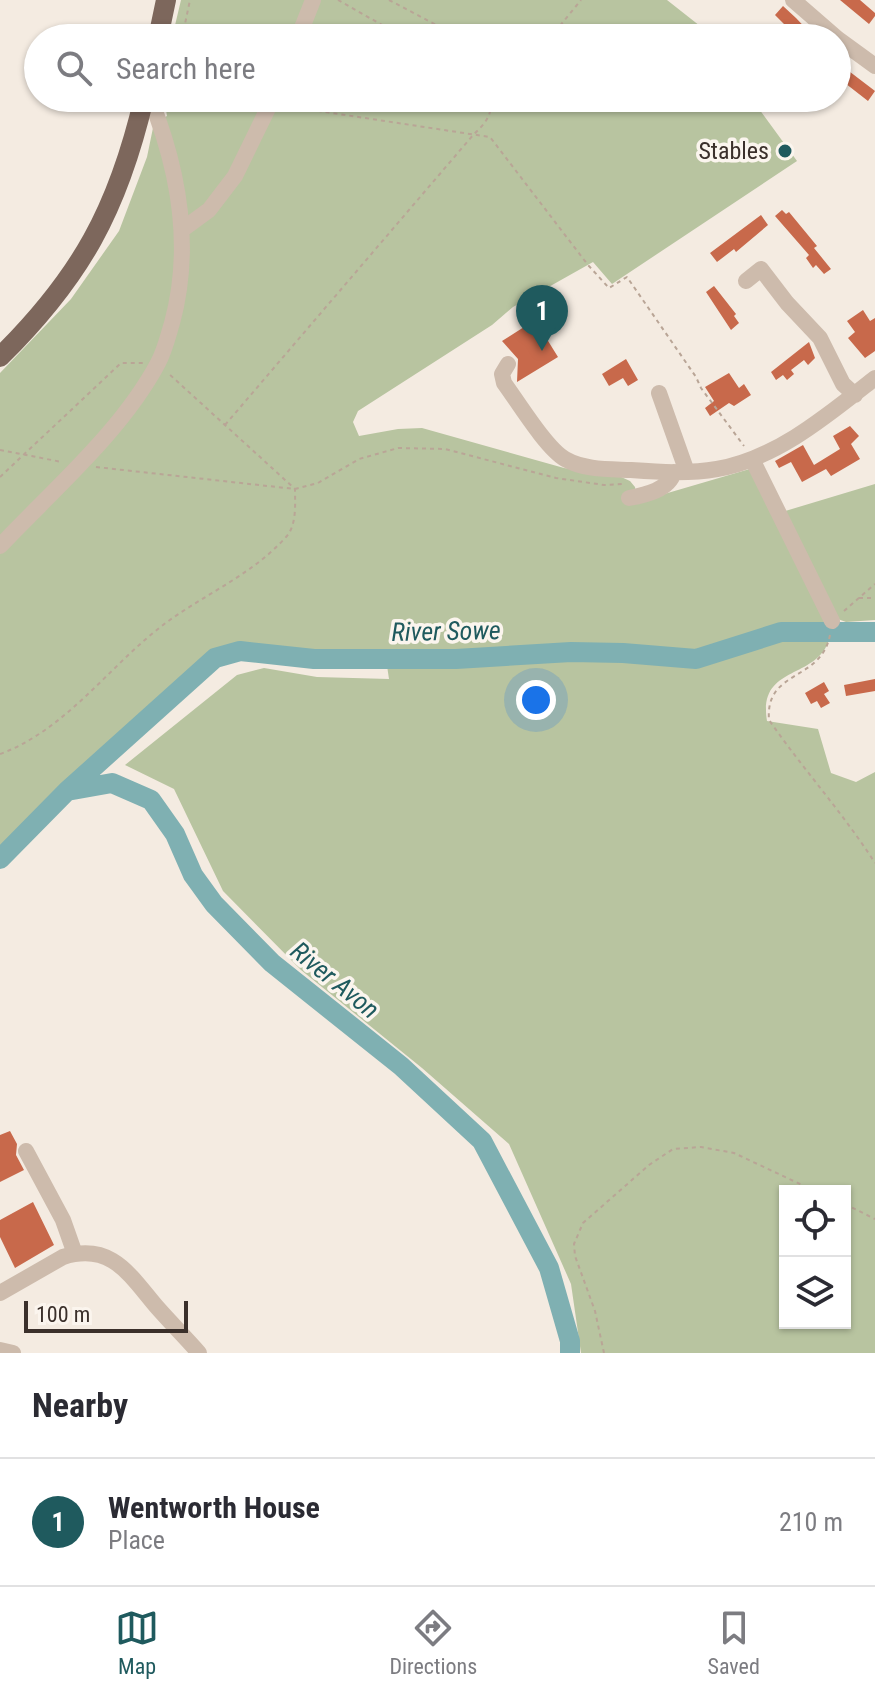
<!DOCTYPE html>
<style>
:root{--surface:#fff;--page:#f7f7f7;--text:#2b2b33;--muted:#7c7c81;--line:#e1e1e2;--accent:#1f5a5e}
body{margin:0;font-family:"Roboto Condensed",sans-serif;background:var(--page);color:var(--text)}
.controls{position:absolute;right:24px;bottom:24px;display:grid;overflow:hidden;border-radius:0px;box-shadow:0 2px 6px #0004}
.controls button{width:72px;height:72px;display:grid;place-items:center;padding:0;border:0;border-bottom:2px solid var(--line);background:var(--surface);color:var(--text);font:40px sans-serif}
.scale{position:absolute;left:24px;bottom:20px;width:164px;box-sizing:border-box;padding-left:8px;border:4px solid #3b302b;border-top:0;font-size:22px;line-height:28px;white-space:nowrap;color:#3b302b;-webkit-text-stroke:6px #fbf5ee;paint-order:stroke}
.you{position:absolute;left:536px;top:700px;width:28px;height:28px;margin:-20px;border:6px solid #fff;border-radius:50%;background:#1a73e8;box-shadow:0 0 0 12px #1a73e833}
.badge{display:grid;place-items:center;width:52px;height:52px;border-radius:50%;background:var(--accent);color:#fff;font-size:26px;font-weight:700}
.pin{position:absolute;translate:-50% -66px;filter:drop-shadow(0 2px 4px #0008)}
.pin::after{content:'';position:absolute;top:42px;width:28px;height:24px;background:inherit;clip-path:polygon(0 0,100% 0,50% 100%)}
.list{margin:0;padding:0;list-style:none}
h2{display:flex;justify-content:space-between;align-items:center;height:104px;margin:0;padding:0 32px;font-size:34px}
h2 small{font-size:26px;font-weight:400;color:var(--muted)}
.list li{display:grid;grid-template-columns:52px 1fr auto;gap:24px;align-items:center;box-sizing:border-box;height:128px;padding:0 32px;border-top:2px solid var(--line)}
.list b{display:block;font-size:30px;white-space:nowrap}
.list p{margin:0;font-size:26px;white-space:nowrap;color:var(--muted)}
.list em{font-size:26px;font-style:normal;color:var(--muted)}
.icon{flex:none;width:44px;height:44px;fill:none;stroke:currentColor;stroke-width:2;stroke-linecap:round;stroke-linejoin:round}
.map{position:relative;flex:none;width:875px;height:1353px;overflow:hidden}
.search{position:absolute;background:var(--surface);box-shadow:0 2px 6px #0004;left:24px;right:24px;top:24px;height:88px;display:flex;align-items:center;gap:20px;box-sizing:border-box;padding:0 28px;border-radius:44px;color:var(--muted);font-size:30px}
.sheet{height:232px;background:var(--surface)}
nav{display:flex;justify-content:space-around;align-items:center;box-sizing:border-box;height:112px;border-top:2px solid var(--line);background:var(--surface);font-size:22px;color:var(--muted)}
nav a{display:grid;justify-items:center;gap:4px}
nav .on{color:var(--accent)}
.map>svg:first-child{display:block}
.green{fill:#b8c4a0;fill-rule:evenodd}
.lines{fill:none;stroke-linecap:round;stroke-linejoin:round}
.river{stroke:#7fb0b2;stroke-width:20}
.building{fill:#c8694b}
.path{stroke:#b9a596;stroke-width:2;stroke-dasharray:4 4;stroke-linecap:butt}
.minor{stroke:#cdbbac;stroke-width:16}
.major{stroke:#7d675c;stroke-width:20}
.poi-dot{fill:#1f5a5e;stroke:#fbf5ee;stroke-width:3}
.labels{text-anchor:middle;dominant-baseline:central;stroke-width:7;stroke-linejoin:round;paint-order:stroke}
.poi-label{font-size:24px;fill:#3b302b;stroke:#fbf5ee;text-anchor:end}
.water-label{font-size:26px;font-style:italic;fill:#1f5a5e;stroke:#fbf5ee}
</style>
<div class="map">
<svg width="875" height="1353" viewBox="0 0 875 1353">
<rect width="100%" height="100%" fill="#f4ebe1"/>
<path class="green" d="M 181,0 L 667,0 L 700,26 L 708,38 L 172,38 Z
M 164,98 L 751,98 L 797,161 L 612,284 L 593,262 L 513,307 L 492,325 L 358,411 L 353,422 L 359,436 L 398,429 L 422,428 L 564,468 L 619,476 L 630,481 L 635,487 L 637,502 L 753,468 L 831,625 C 830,630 830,638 828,643 C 812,680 758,666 767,721 L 818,729 L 831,773 L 856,782 L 875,772 L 875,1353 L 581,1353 L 571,1284 L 509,1144 L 422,1068 L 301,970 L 223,891 L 174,789 L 125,765 L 237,675 L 264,668 L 317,677 L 389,679 L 386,659 L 314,659 L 240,651 L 215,658 L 67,791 L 0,859 L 0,373 L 71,299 L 119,231 L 147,157 L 154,123 L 167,116 ZM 785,1191 L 845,1191 L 845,1323 L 785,1323 Z
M 875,484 L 875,620 L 846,622 L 835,618 L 782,512 Z"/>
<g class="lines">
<path class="river" d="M 67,791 L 112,783 L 151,800 L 175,834 L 193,875 L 214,904 L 272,963 L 401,1066 L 482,1141 L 549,1268 L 570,1341 L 570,1353
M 0,859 L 67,791 L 215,658 L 240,651 L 314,659 L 456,659 L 571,652 L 623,653 L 696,659 L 781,632 L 875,632"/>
</g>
<path class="building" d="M 840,0 L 860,0 L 875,13 L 875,16 L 869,24 Z
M 783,6 L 796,18 L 815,38 L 782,38 L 790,30 L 775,15 Z
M 837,62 L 875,91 L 868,101 L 841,80 L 843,78 L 837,74 Z
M 782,210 L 786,214 L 789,212 L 817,246 L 814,248 L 831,269 L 824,274 L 816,265 L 813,268 L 806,258 L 809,255 L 775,216 Z
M 761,215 L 768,225 L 736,252 L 734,249 L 717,262 L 710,253 Z
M 714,286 L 736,314 L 734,316 L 739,323 L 731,330 L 706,292 Z
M 863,310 L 870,321 L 875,318 L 875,351 L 865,358 L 848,338 L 855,332 L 847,321 Z
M 535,320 L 558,357 L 517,382 L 518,359 L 502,341 Z
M 809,342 L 815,358 L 808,365 L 804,360 L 791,370 L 794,374 L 787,380 L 783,375 L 776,380 L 771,372 Z
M 626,359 L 638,380 L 628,386 L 623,378 L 609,386 L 602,374 Z
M 729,373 L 739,388 L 744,384 L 751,395 L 734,406 L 729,403 L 710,416 L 705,408 L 714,401 L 705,387 Z
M 850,426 L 859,436 L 851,444 L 860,459 L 831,476 L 826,469 L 802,482 L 791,462 L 779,468 L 775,461 L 803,445 L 814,465 L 840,449 L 833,436 Z
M 875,679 L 875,691 L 846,696 L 844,685 Z
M 824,682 L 829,691 L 824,694 L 830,703 L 821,708 L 817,701 L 811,704 L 805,693 Z
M 10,1131 L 17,1144 L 16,1155 L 24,1170 L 0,1182 L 0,1135 Z
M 33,1202 L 54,1245 L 15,1268 L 0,1237 L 0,1220 Z"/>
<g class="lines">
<path class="path" d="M 338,0 L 405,38
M 389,0 L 461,38
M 182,38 L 190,0
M 550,38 L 581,0
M 226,98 L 256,102
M 492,103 L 509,98
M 286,106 L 490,137 L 588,265 L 609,288 L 627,277 L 696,377 L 701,388 L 744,446
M 225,425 L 474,134 C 485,124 493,114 491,98
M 0,450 L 62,462
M 96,467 L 295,489 L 318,483 L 359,459 L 398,448 L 445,449 L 556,478 L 604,485 L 623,484
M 0,477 L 121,363 L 143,363
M 859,598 L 875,598
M 844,611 L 875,584
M 830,635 C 821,682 765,669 769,720 C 803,769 843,813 875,863
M 0,754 C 68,729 110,664 167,622 C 207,593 253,574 286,537 C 297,525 295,504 295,489 L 168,373
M 845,1204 L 875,1219
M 604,1353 L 595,1311 L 575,1256 L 574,1244 L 583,1223 L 649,1165 L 673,1149 L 701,1147 L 734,1153 L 815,1191"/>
<path class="minor" d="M 793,0 L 838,39 L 875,66
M 298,38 L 313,0
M 183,229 L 209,210 L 235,176 L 273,98
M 746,281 L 761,269 L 787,303 L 820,338 L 843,384 L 855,395
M 508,364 L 502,374 L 504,383 C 518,402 546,448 565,459 C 584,470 609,469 631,470 C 659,472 689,474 717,469 C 776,459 828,415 875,378
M 659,393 L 687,472
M 752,459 L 832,621
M 629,498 C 645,495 669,490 674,472
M 0,546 C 53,490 122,431 158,363 C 165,350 168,336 172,323 C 193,246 179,170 150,98
M 26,1151 L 63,1220 L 75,1254
M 0,1293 L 63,1257 C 111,1242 129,1274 156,1306 C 170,1322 185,1337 199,1353
M 0,1350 L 13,1353"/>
<path class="major" d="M 158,38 L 166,0
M 0,357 C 81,277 118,209 144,98"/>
</g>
<circle class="poi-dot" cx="785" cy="151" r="8"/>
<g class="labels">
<g class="poi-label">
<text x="769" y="151">Stables</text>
</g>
<g class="water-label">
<text transform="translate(446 631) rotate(-1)">River Sowe</text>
<text transform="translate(335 980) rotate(39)">River Avon</text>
</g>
</g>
</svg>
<div class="controls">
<button><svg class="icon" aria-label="locate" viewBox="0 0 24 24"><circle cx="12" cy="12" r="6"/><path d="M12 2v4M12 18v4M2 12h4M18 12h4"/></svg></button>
<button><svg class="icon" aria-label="layers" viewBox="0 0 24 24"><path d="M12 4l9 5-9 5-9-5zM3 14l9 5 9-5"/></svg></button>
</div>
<div class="scale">100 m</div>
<div class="you"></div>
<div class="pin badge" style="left:542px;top:351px">1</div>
<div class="search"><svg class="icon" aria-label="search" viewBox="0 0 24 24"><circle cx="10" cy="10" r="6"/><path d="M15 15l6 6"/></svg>Search here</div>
</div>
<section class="sheet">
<h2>Nearby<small></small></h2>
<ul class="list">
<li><span class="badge">1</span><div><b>Wentworth House</b><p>Place</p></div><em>210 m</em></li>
</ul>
</section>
<nav>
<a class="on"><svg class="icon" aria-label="map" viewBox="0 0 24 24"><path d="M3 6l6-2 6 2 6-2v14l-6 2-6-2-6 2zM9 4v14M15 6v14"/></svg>Map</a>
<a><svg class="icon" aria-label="directions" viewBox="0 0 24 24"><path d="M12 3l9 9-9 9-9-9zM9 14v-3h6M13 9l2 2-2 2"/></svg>Directions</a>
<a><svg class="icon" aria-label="saved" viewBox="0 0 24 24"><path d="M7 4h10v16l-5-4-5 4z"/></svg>Saved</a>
</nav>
